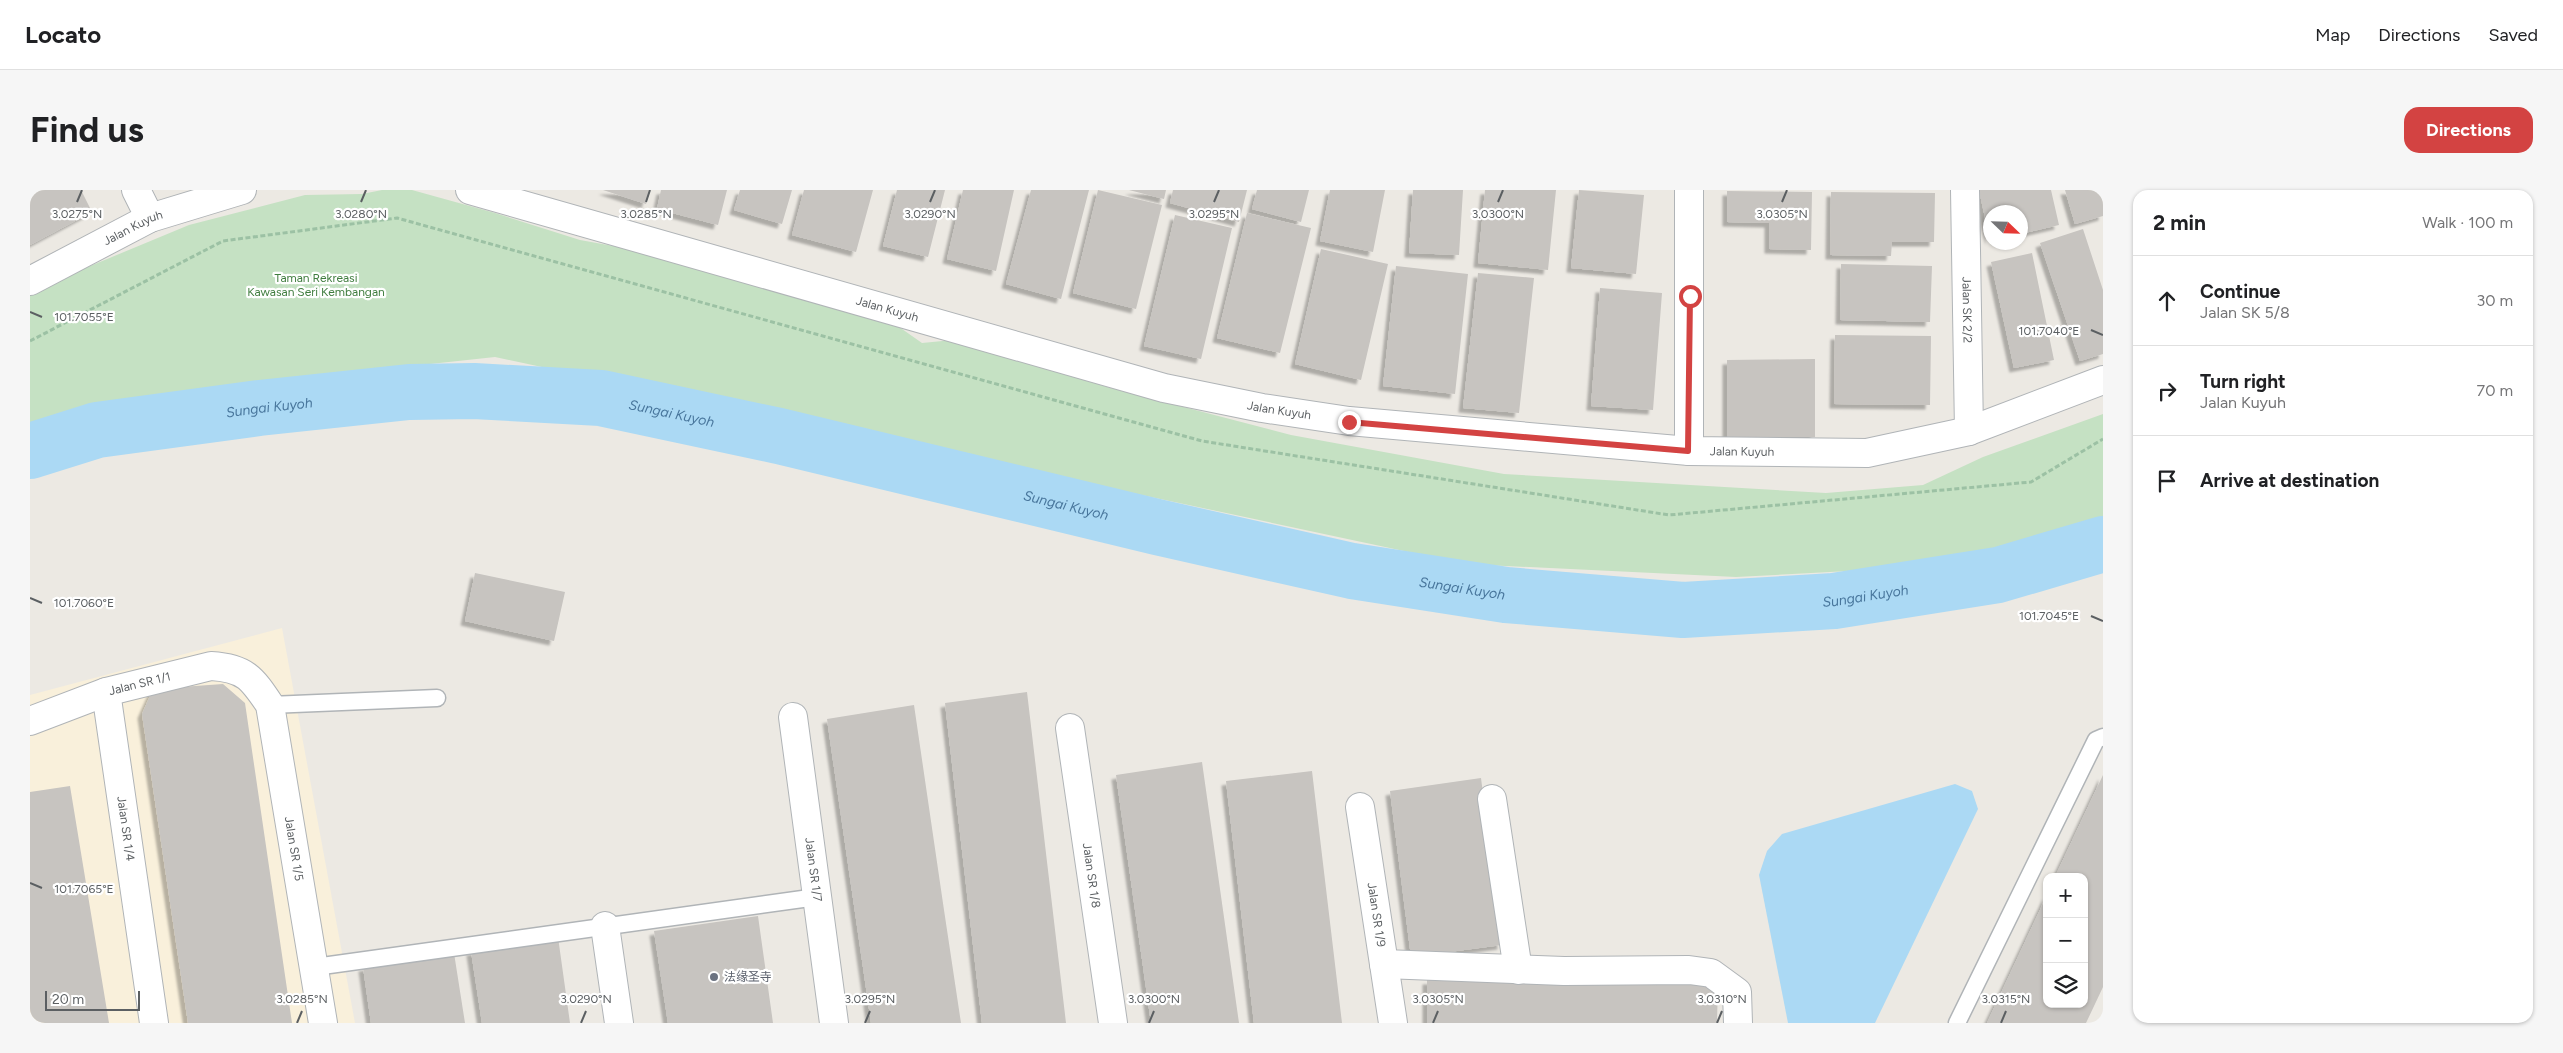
<!DOCTYPE html>
<meta charset="utf-8">
<style>
:root{--surface:#fff;--page:#f6f6f6;--text:#202124;--muted:#757577;--line:#e0e0e0;--accent:#d34342}
body{margin:0;font-family:Figtree,"Noto Sans SC",sans-serif;background:var(--page);color:var(--text)}
.controls{position:absolute;right:15px;bottom:15px;display:grid;overflow:hidden;border-radius:10px;box-shadow:0 1px 4px #0004}
.controls button{width:45px;height:45px;display:grid;place-items:center;padding:0;border:0;border-bottom:1px solid var(--line);background:var(--surface);color:var(--text);font:25px sans-serif}
.compass{position:absolute;left:1953px;top:15px;width:45px;height:45px;border-radius:50%;background:var(--surface);box-shadow:0 1px 4px #0004;rotate:113deg}
.scale{position:absolute;left:15px;bottom:12px;width:95px;box-sizing:border-box;padding-left:5px;border:2px solid #5b5f62;border-top:0;font-size:14px;line-height:18px;white-space:nowrap;color:#5b5f62;-webkit-text-stroke:4px #fff;paint-order:stroke}
.stop{position:absolute;width:15px;height:15px;margin:-11px;border:4px solid #d34342;border-radius:50%;background:#fff}
.stop.end{background:#d34342;border-color:#fff;box-shadow:0 1px 5px #0008}
.list{margin:0;padding:0;list-style:none}
h2{display:flex;justify-content:space-between;align-items:center;height:65px;margin:0;padding:0 20px;font-size:21px}
h2 small{font-size:16px;font-weight:400;color:var(--muted)}
.list li{display:grid;grid-template-columns:32px 1fr auto;gap:15px;align-items:center;box-sizing:border-box;height:90px;padding:0 20px;border-top:1px solid var(--line)}
.list b{display:block;font-size:19px;white-space:nowrap}
.list p{margin:0;font-size:16px;white-space:nowrap;color:var(--muted)}
.list em{font-size:16px;font-style:normal;color:var(--muted)}
.icon{flex:none;width:28px;height:28px;fill:none;stroke:currentColor;stroke-width:2;stroke-linecap:round;stroke-linejoin:round}
.map{position:relative;flex:none;width:2073px;height:833px;overflow:hidden;border-radius:15px}
header{display:flex;align-items:center;gap:30px;box-sizing:border-box;height:70px;padding:0 25px;background:var(--surface);border-bottom:1px solid var(--line)}
header strong{font-size:24px}
nav{display:flex;gap:28px;margin-inline-start:auto;font-size:18px}
.intro{display:flex;align-items:center;justify-content:space-between;box-sizing:border-box;height:120px;padding:0 30px}
h1{margin:0;font-size:35px}
.button{padding:12px 22px;border-radius:15px;background:var(--accent);color:#fff;font-size:18px;font-weight:700}
main{display:flex;gap:30px;padding:0 30px}
aside{flex:1;background:var(--surface);border-radius:15px;box-shadow:0 1px 4px #0004}
.map>svg:first-child{display:block}
.commercial{fill:#f9f0db}
.green{fill:#c5e1c3}
.water{fill:#abd9f4}
.lines{fill:none;stroke-linecap:round;stroke-linejoin:round}
.river{stroke:#abd9f4;stroke-width:56}
.building{fill:#c7c4c0;filter:url(#shadow)}
.service-casing{stroke:#b0b4b7;stroke-width:19}
.minor-casing{stroke:#b0b4b7;stroke-width:30}
.path{stroke:#9cc1a4;stroke-width:3;stroke-dasharray:5 2.5;stroke-linecap:butt}
.service{stroke:#fff;stroke-width:16}
.minor{stroke:#fff;stroke-width:28}
.route{stroke:#d34342;stroke-width:6}
.ticks{fill:none;stroke:#5b5f62;stroke-width:2}
.worship-dot{fill:#6b7280;stroke:#fff;stroke-width:2}
.labels{text-anchor:middle;dominant-baseline:central;stroke-width:4.5;stroke-linejoin:round;paint-order:stroke}
.street-label{font-size:12px;fill:#5b5f62;stroke:#fff}
.park-label{font-size:12px;fill:#407d3f;stroke:#fff}
.worship-label{font-size:12px;fill:#5b616d;stroke:#fff;text-anchor:start}
.water-label{font-size:14px;font-style:italic;fill:#48769c;stroke:#fff}
.ticks-label{font-size:12px;text-anchor:middle;fill:#5b5f62;stroke:#fff;stroke-width:4.5;stroke-linejoin:round;paint-order:stroke}
</style>
<header>
<strong>Locato</strong>
<nav><a>Map</a><a>Directions</a><a>Saved</a></nav>
</header>
<div class="intro"><h1>Find us</h1><a class="button">Directions</a></div>
<main>
<div class="map">
<svg width="2073" height="833" viewBox="0 0 2073 833">
<defs>
<filter id="shadow"><feDropShadow dx="-4.5" dy="4.5" stdDeviation="1" flood-color="#0004"/></filter>
</defs>
<rect width="100%" height="100%" fill="#ece9e3"/>
<path class="commercial" d="M 252,438 L 325,833 L 0,833 L 0,505 Z"/>
<path class="green" d="M 352,0 L 382,0 L 465,23 L 550,50 L 683,74 L 842,118 L 892,153 L 933,149 L 1077,197 L 1261,245 L 1474,284 L 1796,303 L 1893,295 L 1953,267 L 2073,224 L 2073,332 L 1932,375 L 1706,387 L 1435,374 L 465,167 L 188,197 L 0,245 L 0,101 L 159,35 L 275,5 L 332,4 Z"/>
<path class="water" d="M 1925,594 L 1942,601 L 1948,619 L 1845,833 L 1758,833 L 1729,685 L 1737,661 L 1752,644 Z"/>
<g class="lines">
<path class="river" id="s1" d="M 0,261 L 67,240 L 229,218 L 379,202 L 444,201 L 571,208 L 749,246 L 1127,337 L 1322,381 L 1476,405 L 1653,420 L 1804,411 L 1968,385 L 2073,354"/>
</g>
<path class="building" d="M 0,0 L 51,0 L 62,22 L 0,55 Z
M 573,0 L 620,0 L 616,14 Z
M 631,0 L 697,0 L 688,35 L 627,19 Z
M 710,0 L 762,0 L 752,34 L 704,20 Z
M 774,0 L 843,0 L 826,62 L 762,45 Z
M 867,0 L 915,0 L 898,67 L 853,56 Z
M 933,0 L 984,0 L 966,81 L 917,69 Z
M 1001,0 L 1059,0 L 1031,109 L 976,94 Z
M 1068,0 L 1132,15 L 1106,119 L 1043,103 Z
M 1099,0 L 1136,0 L 1134,9 Z
M 1143,0 L 1217,0 L 1209,32 L 1140,13 Z
M 1227,0 L 1279,0 L 1271,32 L 1222,19 Z
M 1300,0 L 1355,0 L 1343,62 L 1290,51 Z
M 1383,0 L 1433,0 L 1429,65 L 1379,63 Z
M 1455,0 L 1526,0 L 1518,80 L 1448,73 Z
M 1549,0 L 1614,5 L 1606,84 L 1541,78 Z
M 1949,0 L 2021,0 L 2029,35 L 1990,44 L 1990,22 L 1960,22 L 1960,51 Z
M 2035,0 L 2073,0 L 2073,26 L 2045,34 Z
M 1697,1 L 1782,2 L 1781,60 L 1739,59 L 1739,33 L 1697,32 Z
M 1801,2 L 1905,3 L 1904,52 L 1862,52 L 1861,66 L 1800,65 Z
M 1217,23 L 1281,38 L 1250,163 L 1187,148 Z
M 1145,25 L 1202,38 L 1171,169 L 1114,156 Z
M 2053,39 L 2073,100 L 2073,164 L 2050,171 L 2010,53 Z
M 1291,59 L 1358,74 L 1331,190 L 1265,174 Z
M 2002,63 L 2024,170 L 1984,178 L 1961,72 Z
M 1811,74 L 1902,76 L 1900,132 L 1810,130 Z
M 1366,76 L 1438,84 L 1425,204 L 1353,196 Z
M 1448,83 L 1504,88 L 1489,223 L 1433,218 Z
M 1570,98 L 1632,103 L 1623,220 L 1561,216 Z
M 1805,145 L 1901,146 L 1900,215 L 1804,214 Z
M 1785,169 L 1785,247 L 1697,247 L 1697,170 Z
M 445,383 L 535,402 L 524,451 L 435,431 Z
M 193,494 L 215,513 L 262,833 L 158,833 L 112,524 L 123,499 Z
M 997,502 L 1036,833 L 952,833 L 915,513 Z
M 884,515 L 914,720 L 931,833 L 841,833 L 835,791 L 797,529 Z
M 1172,572 L 1209,833 L 1121,833 L 1086,585 Z
M 1282,581 L 1312,833 L 1224,833 L 1196,591 Z
M 2073,585 L 2073,797 L 2056,833 L 1957,833 L 2017,705 L 2017,814 L 2054,814 L 2054,687 L 2025,687 Z
M 1451,588 L 1472,755 L 1381,767 L 1360,601 Z
M 40,596 L 79,833 L 0,833 L 0,602 Z
M 728,726 L 743,833 L 638,833 L 624,741 Z
M 528,747 L 540,833 L 452,833 L 441,761 Z
M 424,763 L 435,833 L 341,833 L 333,777 Z
M 1397,790 L 1688,792 L 1687,833 L 1397,833 Z"/>
<g class="lines">
<defs>
<path id="service" d="M 240,515 L 407,508
M 285,777 L 787,707
M 1927,833 L 2066,550 L 2073,547"/>
<g id="minor">
<path d="M 106,0 L 120,28"/>
<path id="s2" d="M 440,0 L 1134,198 L 1232,218 L 1319,231 L 1659,261 L 1837,263 L 1939,241 L 2073,190"/>
<path id="s3" d="M 1935,0 L 1939,241"/>
<path id="s4" d="M 0,91 L 120,28 L 212,0"/>
<path d="M 1659,261 L 1659,0"/>
<path id="s5" d="M 76,502 L 124,833"/>
<path id="s6" d="M 763,527 L 804,833"/>
<path id="s7" d="M 0,531 L 76,502 L 181,476 C 215,478 222,488 240,515 L 293,833"/>
<path id="s8" d="M 1040,538 L 1083,833"/>
<path d="M 1462,609 L 1488,780"/>
<path id="s9" d="M 1330,617 L 1363,833"/>
<path d="M 575,736 L 589,833"/>
<path d="M 1354,774 L 1534,781 L 1659,780 L 1681,783 L 1707,802 L 1708,833"/>
</g>
</defs>
<use href="#service" class="service-casing"/>
<use href="#minor" class="minor-casing"/>
<path class="path" d="M 0,151 L 193,51 L 367,28 L 1172,251 L 1639,325 L 2001,292 L 2073,249"/>
<use href="#service" class="service"/>
<use href="#minor" class="minor"/>
</g>
<g class="lines">
<path class="route" d="M 1319,232 L 1658,261 L 1660,106"/>
</g>
<path class="ticks" d="M 47,12 L 52,0M 331,12 L 336,0M 616,12 L 620,0M 900,12 L 905,0M 1184,12 L 1189,0M 1468,12 L 1473,0M 1752,12 L 1757,0M 0,122 L 12,127M 2061,140 L 2073,145M 0,408 L 12,413M 2061,426 L 2073,431M 0,693 L 12,698M 267,833 L 272,821M 551,833 L 556,821M 835,833 L 840,821M 1119,833 L 1124,821M 1403,833 L 1408,821M 1687,833 L 1692,821M 1971,833 L 1976,821"/>
<circle class="worship-dot" cx="684" cy="787" r="5"/>
<g class="labels">
<g class="street-label">
<text stroke="none"><textPath href="#s4" startOffset="116">Jalan Kuyuh</textPath></text>
<text stroke="none"><textPath href="#s2" startOffset="434">Jalan Kuyuh</textPath></text>
<text stroke="none"><textPath href="#s3" startOffset="120">Jalan SK 2/2</textPath></text>
<text stroke="none"><textPath href="#s2" startOffset="839">Jalan Kuyuh</textPath></text>
<text stroke="none"><textPath href="#s2" startOffset="1304">Jalan Kuyuh</textPath></text>
<text stroke="none"><textPath href="#s7" startOffset="116">Jalan SR 1/1</textPath></text>
<text stroke="none"><textPath href="#s5" startOffset="138">Jalan SR 1/4</textPath></text>
<text stroke="none"><textPath href="#s7" startOffset="410">Jalan SR 1/5</textPath></text>
<text stroke="none"><textPath href="#s6" startOffset="154">Jalan SR 1/7</textPath></text>
<text stroke="none"><textPath href="#s8" startOffset="149">Jalan SR 1/8</textPath></text>
<text stroke="none"><textPath href="#s9" startOffset="109">Jalan SR 1/9</textPath></text>
</g>
<g class="park-label">
<text x="286" y="88">Taman Rekreasi<tspan x="286" dy="14">Kawasan Seri Kembangan</tspan></text>
</g>
<g class="worship-label">
<text x="694" y="787">法缘圣寺</text>
</g>
<g class="water-label">
<text stroke="none"><textPath href="#s1" startOffset="244">Sungai Kuyoh</textPath></text>
<text stroke="none"><textPath href="#s1" startOffset="649">Sungai Kuyoh</textPath></text>
<text stroke="none"><textPath href="#s1" startOffset="1054">Sungai Kuyoh</textPath></text>
<text stroke="none"><textPath href="#s1" startOffset="1459">Sungai Kuyoh</textPath></text>
<text stroke="none"><textPath href="#s1" startOffset="1864">Sungai Kuyoh</textPath></text>
</g>
</g>
<g class="ticks-label">
<text x="47" y="28">3.0275°N</text>
<text x="331" y="28">3.0280°N</text>
<text x="616" y="28">3.0285°N</text>
<text x="900" y="28">3.0290°N</text>
<text x="1184" y="28">3.0295°N</text>
<text x="1468" y="28">3.0300°N</text>
<text x="1752" y="28">3.0305°N</text>
<text x="54" y="131">101.7055°E</text>
<text x="2019" y="145">101.7040°E</text>
<text x="54" y="417">101.7060°E</text>
<text x="2019" y="430">101.7045°E</text>
<text x="54" y="703">101.7065°E</text>
<text x="272" y="813">3.0285°N</text>
<text x="556" y="813">3.0290°N</text>
<text x="840" y="813">3.0295°N</text>
<text x="1124" y="813">3.0300°N</text>
<text x="1408" y="813">3.0305°N</text>
<text x="1692" y="813">3.0310°N</text>
<text x="1976" y="813">3.0315°N</text>
</g>
</svg>
<div class="controls">
<button>+</button>
<button>−</button>
<button><svg class="icon" aria-label="layers" viewBox="0 0 24 24"><path d="M12 4l9 5-9 5-9-5zM3 14l9 5 9-5"/></svg></button>
</div>
<svg class="compass" viewBox="-18 -18 36 36"><path d="M0-13l5 13h-10z" fill="#e53935"/><path d="M0 13l5-13h-10z" fill="#757577"/></svg>
<div class="scale">20 m</div>
<div class="stop" style="left:1660px;top:106px"></div>
<div class="stop end" style="left:1319px;top:232px"></div>
</div>
<aside>
<h2>2 min<small>Walk · 100 m</small></h2>
<ul class="list">
<li><svg class="icon" aria-label="ahead" viewBox="0 0 24 24"><path d="M12 20V5M6 11l6-6 6 6"/></svg><div><b>Continue</b><p>Jalan SK 5/8</p></div><em>30 m</em></li>
<li><svg class="icon" aria-label="right" viewBox="0 0 24 24"><path d="M7 20v-9h11M14 6l5 5-5 5"/></svg><div><b>Turn right</b><p>Jalan Kuyuh</p></div><em>70 m</em></li>
<li><svg class="icon" aria-label="arrive" viewBox="0 0 24 24"><path d="M6 21V4h12l-3 4 3 4H6"/></svg><div><b>Arrive at destination</b></div></li>
</ul>
</aside>
</main>
